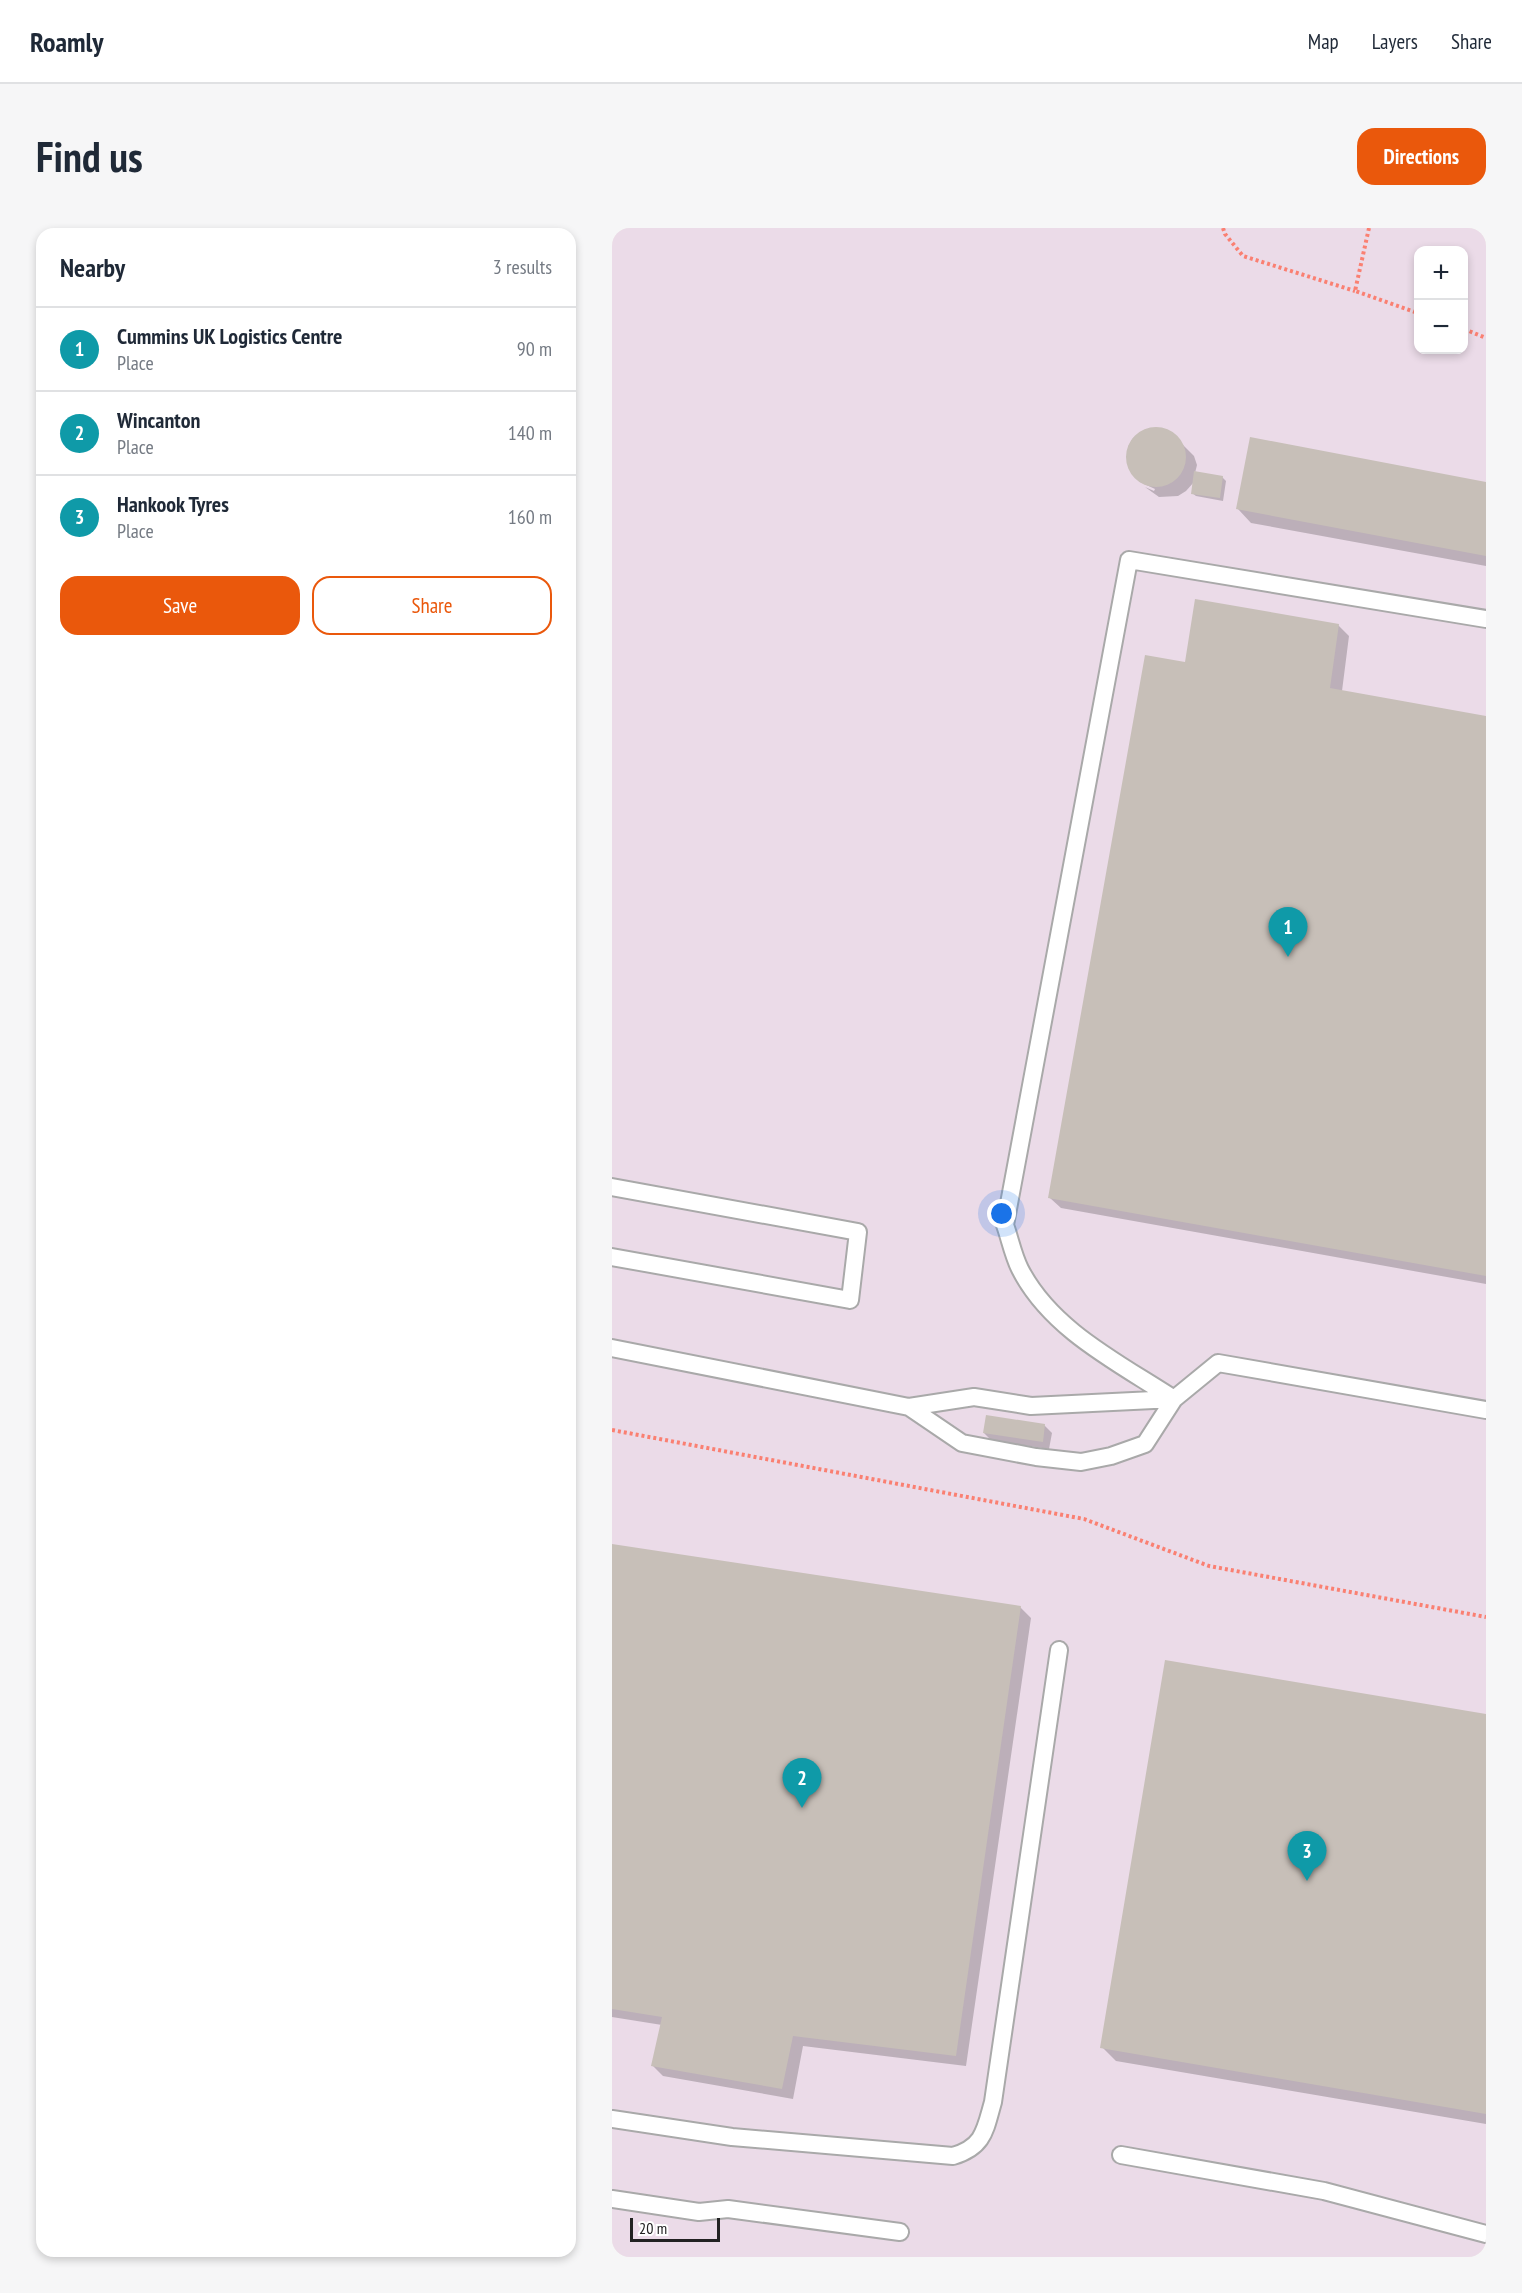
<!DOCTYPE html>
<meta charset="utf-8">
<style>
:root{--surface:#fff;--page:#f6f6f7;--text:#1f2937;--muted:#747a83;--line:#e0e1e3;--accent:#ea580c}
body{margin:0;font-family:"PT Sans Narrow",sans-serif;background:var(--page);color:var(--text)}
.controls{position:absolute;right:18px;top:18px;display:grid;overflow:hidden;border-radius:12px;box-shadow:0 3px 9px #0003}
.controls button{width:54px;height:54px;display:grid;place-items:center;padding:0;border:0;border-bottom:2px solid var(--line);background:var(--surface);color:var(--text);font:30px sans-serif}
.scale{position:absolute;left:18px;bottom:15px;width:90px;box-sizing:border-box;padding-left:6px;border:3px solid #222;border-top:0;font-size:16px;line-height:21px;white-space:nowrap;color:#222;-webkit-text-stroke:4px #fff;paint-order:stroke}
.you{position:absolute;left:390px;top:986px;width:21px;height:21px;margin:-15px;border:4px solid #fff;border-radius:50%;background:#1a73e8;box-shadow:0 0 0 9px #1a73e833}
.badge{display:grid;place-items:center;width:39px;height:39px;border-radius:50%;background:var(--accent);color:#fff;font-size:20px;font-weight:700}
.pin{position:absolute;translate:-50% -50px;filter:drop-shadow(0 2px 3px #0008)}
.pin::after{content:'';position:absolute;top:32px;width:21px;height:18px;background:inherit;clip-path:polygon(0 0,100% 0,50% 100%)}
.list{margin:0;padding:0;list-style:none}
h2{display:flex;justify-content:space-between;align-items:center;height:78px;margin:0;padding:0 24px;font-size:26px}
h2 small{font-size:20px;font-weight:400;color:var(--muted)}
.list li{display:grid;grid-template-columns:39px 1fr auto;gap:18px;align-items:center;box-sizing:border-box;height:84px;padding:0 24px;border-top:2px solid var(--line)}
.list b{display:block;font-size:22px;white-space:nowrap}
.list p{margin:0;font-size:20px;white-space:nowrap;color:var(--muted)}
.list em{font-size:20px;font-style:normal;color:var(--muted)}
.actions{display:flex;gap:12px;padding:18px 24px}
.actions a{flex:1;padding:14px 0;border:2px solid var(--accent);border-radius:18px;text-align:center;font-size:21px;color:var(--accent)}
.actions .main{background:var(--accent);color:#fff}
.map{position:relative;flex:none;width:874px;height:2029px;overflow:hidden;border-radius:18px}
header{display:flex;align-items:center;gap:36px;box-sizing:border-box;height:84px;padding:0 30px;background:var(--surface);border-bottom:2px solid var(--line)}
header strong{font-size:28px}
nav{display:flex;gap:33px;margin-inline-start:auto;font-size:21px}
.intro{display:flex;align-items:center;justify-content:space-between;box-sizing:border-box;height:144px;padding:0 36px}
h1{margin:0;font-size:42px}
.button{padding:15px 27px;border-radius:18px;background:var(--accent);color:#fff;font-size:21px;font-weight:700}
main{display:flex;gap:36px;padding:0 36px}
aside{flex:1;background:var(--surface);border-radius:18px;box-shadow:0 3px 9px #0003}
.map>svg:first-child{display:block}
.industrial{fill:#ebdbe8;fill-rule:evenodd}
.shadow{fill:#0003}
.building{fill:#c7bfb8}
.lines{fill:none;stroke-linecap:round;stroke-linejoin:round}
.service-casing{stroke:#a9a9a9;stroke-width:20}
.path{stroke:#fa8072;stroke-width:4;stroke-dasharray:3 3;stroke-linecap:butt}
.service{stroke:#fff;stroke-width:16}
</style>
<header>
<strong>Roamly</strong>
<nav><a>Map</a><a>Layers</a><a>Share</a></nav>
</header>
<div class="intro"><h1>Find us</h1><a class="button">Directions</a></div>
<main>
<aside>
<h2>Nearby<small>3 results</small></h2>
<ul class="list">
<li><span class="badge" style="background:#0f9aa8">1</span><div><b>Cummins UK Logistics Centre</b><p>Place</p></div><em>90 m</em></li>
<li><span class="badge" style="background:#0f9aa8">2</span><div><b>Wincanton</b><p>Place</p></div><em>140 m</em></li>
<li><span class="badge" style="background:#0f9aa8">3</span><div><b>Hankook Tyres</b><p>Place</p></div><em>160 m</em></li>
</ul>
<div class="actions"><a class="main">Save</a><a>Share</a></div>
</aside>
<div class="map">
<svg width="874" height="2029" viewBox="0 0 874 2029">
<rect width="100%" height="100%" fill="#f2efe9"/>
<path class="industrial" d="M 0,0 L 874,0 L 874,2029 L 0,2029 ZM 806,22 L 852,22 L 852,122 L 806,122 Z"/>
<path class="shadow" d="M 538,200 L 548,200 L 557,203 L 582,228 L 585,237 L 583,245 L 610,249 L 614,253 L 611,273 L 584,268 L 580,265 L 582,254 L 574,263 L 566,268 L 547,269 L 533,259 L 542,263 L 543,261 L 528,254 L 516,238 L 516,219 L 521,210 Z
M 874,255 L 874,338 L 639,295 L 626,281 Z
M 726,397 L 737,408 L 730,463 L 874,489 L 874,1056 L 449,980 L 438,970 L 574,436 Z
M 432,1197 L 440,1205 L 437,1221 L 379,1212 L 372,1205 Z
M 0,1317 L 408,1379 L 419,1390 L 354,1838 L 191,1818 L 181,1871 L 51,1848 L 41,1838 L 50,1797 L 0,1789 Z
M 874,1488 L 874,1896 L 504,1833 L 490,1819 Z"/>
<path class="building" d="M514 229a30 30 0 1 1 60 0a30 30 0 1 1-60 0Z
M 638,209 L 874,254 L 874,328 L 624,281 Z
M 582,243 L 611,248 L 608,270 L 579,266 Z
M 583,371 L 727,396 L 718,460 L 874,488 L 874,1048 L 436,970 L 533,427 L 573,434 Z
M 374,1187 L 433,1196 L 431,1214 L 371,1205 Z
M 0,1316 L 409,1378 L 344,1828 L 181,1808 L 170,1861 L 39,1838 L 50,1789 L 0,1781 Z
M 553,1432 L 874,1486 L 874,1886 L 488,1820 Z"/>
<g class="lines">
<defs>
<path id="service" d="M 0,959 L 246,1004 L 238,1072 L 0,1029
M 0,1120 L 297,1179 L 362,1169 L 419,1178 L 562,1171
M 562,1171 C 507,1135 439,1102 408,1041 C 401,1027 398,1011 393,997 L 517,332 L 874,391
M 297,1179 L 350,1215 L 424,1229 L 469,1234 L 499,1228 L 533,1216 L 562,1171 L 606,1135 L 874,1182
M 0,1891 L 120,1909 L 341,1928 C 372,1919 373,1902 381,1874 L 447,1422
M 509,1927 L 712,1963 L 874,2006
M 0,1971 L 87,1984 L 116,1981 L 288,2004"/>
</defs>
<use href="#service" class="service-casing"/>
<path class="path" d="M 611,0 L 613,6 L 631,28 L 743,63
M 757,0 L 743,63 L 806,85
M 852,101 L 874,110
M 0,1202 L 472,1291 L 597,1338 L 874,1389"/>
<use href="#service" class="service"/>
</g>
</svg>
<div class="controls">
<button>+</button>
<button>−</button>
</div>
<div class="scale">20 m</div>
<div class="you"></div>
<div class="pin badge" style="left:676px;top:729px;background:#0f9aa8">1</div>
<div class="pin badge" style="left:190px;top:1580px;background:#0f9aa8">2</div>
<div class="pin badge" style="left:695px;top:1653px;background:#0f9aa8">3</div>
</div>
</main>
